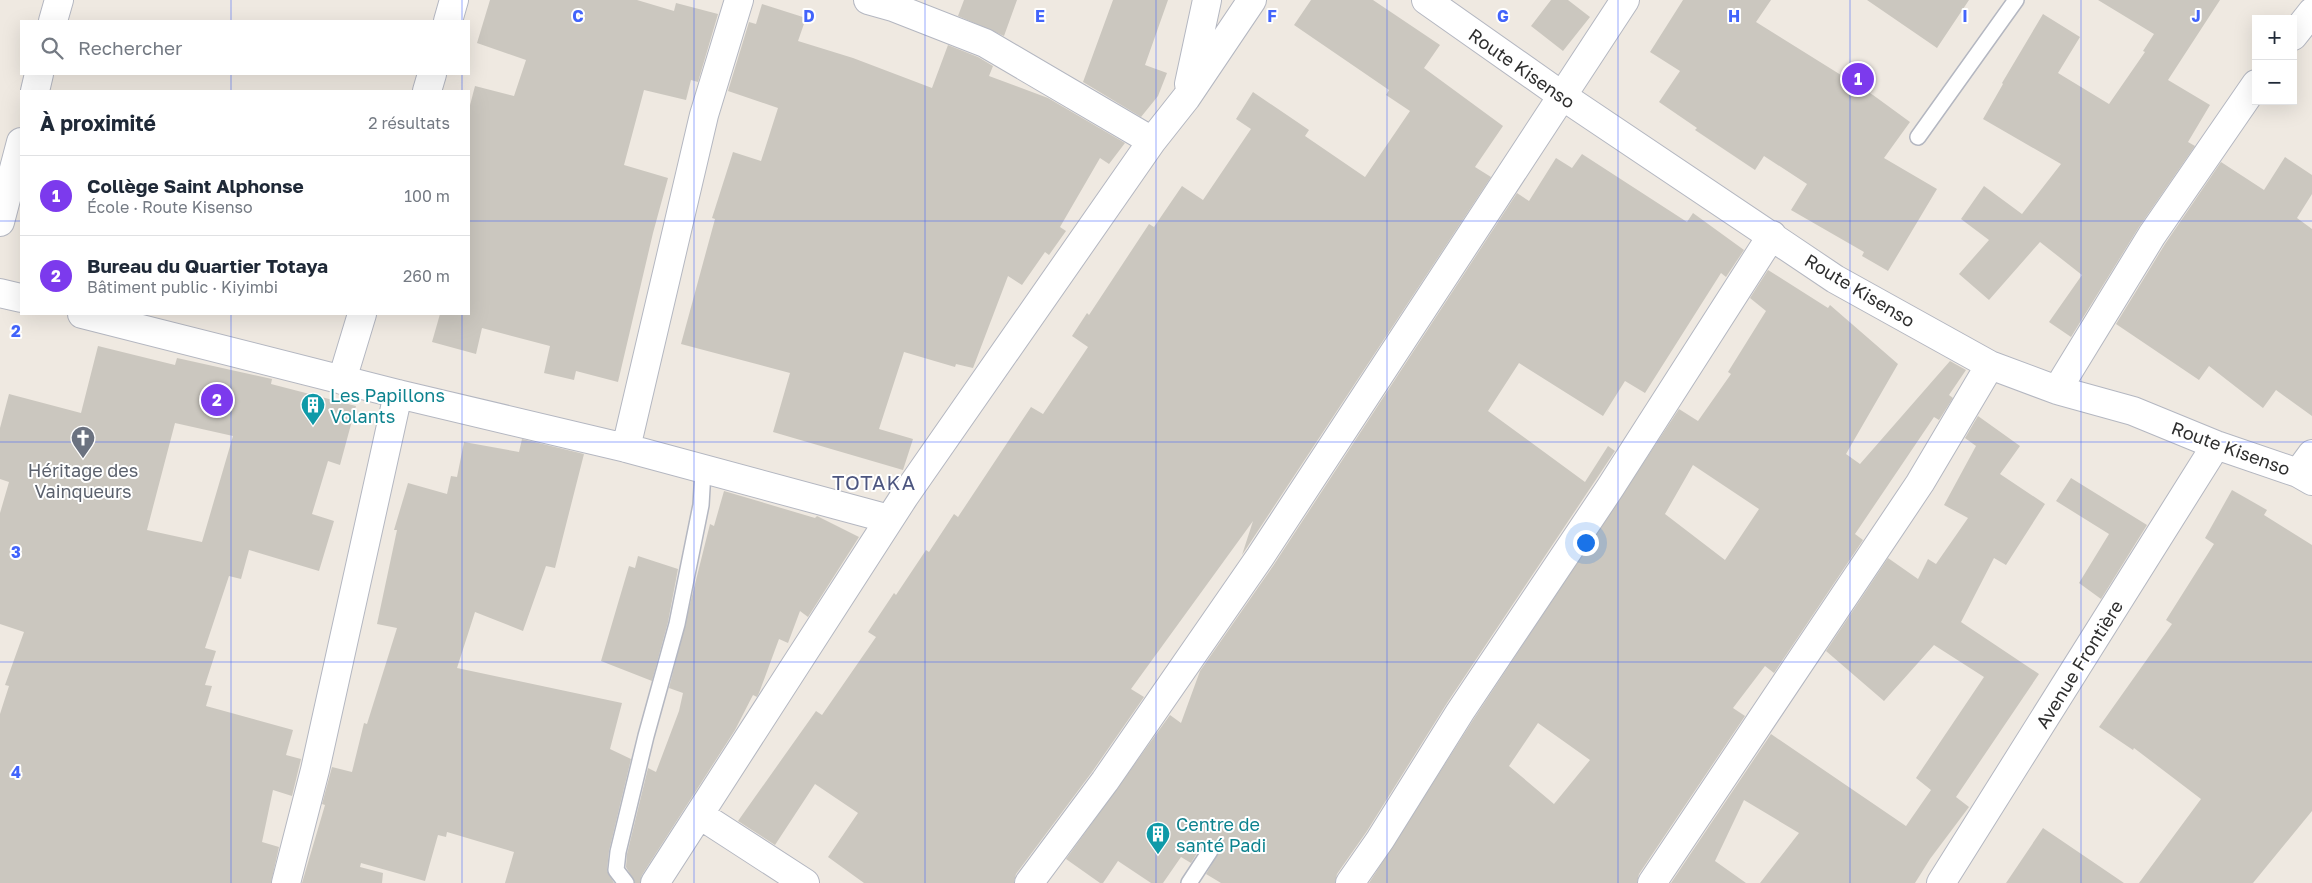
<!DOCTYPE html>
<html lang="fr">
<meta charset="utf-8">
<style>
:root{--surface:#fff;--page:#f2f2f3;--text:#1f2937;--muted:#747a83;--line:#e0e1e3;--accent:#7c3aed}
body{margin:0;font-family:"Golos Text",sans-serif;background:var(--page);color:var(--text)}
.controls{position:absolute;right:15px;top:15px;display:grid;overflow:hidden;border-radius:0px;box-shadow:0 5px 20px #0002}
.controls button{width:45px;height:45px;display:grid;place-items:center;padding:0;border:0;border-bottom:1px solid var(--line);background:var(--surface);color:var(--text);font:25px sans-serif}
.you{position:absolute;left:1585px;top:542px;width:18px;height:18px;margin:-12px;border:4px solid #fff;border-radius:50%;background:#1a73e8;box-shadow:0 0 0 8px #1a73e833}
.badge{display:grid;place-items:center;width:32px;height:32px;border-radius:50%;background:var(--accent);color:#fff;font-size:16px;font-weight:700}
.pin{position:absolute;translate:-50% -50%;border:2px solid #fff;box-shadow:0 1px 5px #0006}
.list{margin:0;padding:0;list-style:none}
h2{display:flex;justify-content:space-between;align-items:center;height:65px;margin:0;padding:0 20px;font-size:21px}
h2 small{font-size:16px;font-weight:400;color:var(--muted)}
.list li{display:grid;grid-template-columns:32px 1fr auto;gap:15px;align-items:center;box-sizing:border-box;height:80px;padding:0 20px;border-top:1px solid var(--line)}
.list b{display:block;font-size:19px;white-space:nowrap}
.list p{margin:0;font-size:16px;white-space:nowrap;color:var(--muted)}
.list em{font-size:16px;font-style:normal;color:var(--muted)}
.icon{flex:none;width:28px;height:28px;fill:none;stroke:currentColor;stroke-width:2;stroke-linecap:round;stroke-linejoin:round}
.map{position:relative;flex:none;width:2312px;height:883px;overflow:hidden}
.search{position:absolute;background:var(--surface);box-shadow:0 5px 20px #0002;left:20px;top:20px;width:450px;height:55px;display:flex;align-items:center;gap:12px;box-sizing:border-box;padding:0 18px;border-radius:0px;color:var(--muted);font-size:19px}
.panel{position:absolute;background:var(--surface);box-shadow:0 5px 20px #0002;left:20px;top:90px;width:450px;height:225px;border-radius:0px}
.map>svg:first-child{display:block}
.building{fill:#cbc7bf;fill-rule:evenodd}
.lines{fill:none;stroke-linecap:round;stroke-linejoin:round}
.service-casing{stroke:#b4b7c1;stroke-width:18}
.minor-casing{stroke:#b4b7c1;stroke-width:30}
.tertiary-casing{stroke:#b4b7c1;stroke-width:30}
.service{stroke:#fff;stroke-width:15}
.minor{stroke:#fff;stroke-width:28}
.tertiary{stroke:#fff;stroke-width:28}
.grid{fill:none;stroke:#4264fb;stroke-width:1;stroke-opacity:0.55}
.labels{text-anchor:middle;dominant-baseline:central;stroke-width:4;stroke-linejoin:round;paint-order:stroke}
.street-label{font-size:18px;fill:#2e2e2e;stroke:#fff}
.culture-label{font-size:18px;fill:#0d838f;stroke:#fff;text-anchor:start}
.worship-label{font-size:18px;fill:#5b616d;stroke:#fff}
.quarter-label{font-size:20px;letter-spacing:1px;fill:#4d5680;stroke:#fff}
.grid-label{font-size:16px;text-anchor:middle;font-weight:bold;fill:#4264fb;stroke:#fff;stroke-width:4;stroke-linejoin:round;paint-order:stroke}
</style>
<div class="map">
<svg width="2312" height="883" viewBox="0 0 2312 883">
<rect width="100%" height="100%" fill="#efe9e1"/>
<path class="building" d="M 490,0 L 637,0 L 674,11 L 676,3 L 718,14 L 698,82 L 691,80 L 686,100 L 644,90 L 624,165 L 668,178 L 653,233 L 618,382 L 576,371 L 574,380 L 544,373 L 550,346 L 482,328 L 476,354 L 432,342 L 440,314 L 469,314 L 469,109 L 475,86 L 514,96 L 526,60 L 477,43 Z
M 964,0 L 1017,0 L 1004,36 L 958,16 Z
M 1113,0 L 1168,0 L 1145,65 L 1167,73 L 1158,96 L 1141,117 L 1083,82 Z
M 1311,0 L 1373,0 L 1440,45 L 1424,68 L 1503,126 L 1475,167 L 1491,177 L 1242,555 L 1253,521 L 1131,689 L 1144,697 L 1092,772 L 1016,874 L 1014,883 L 864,883 L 828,857 L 858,813 L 815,784 L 775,845 L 738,821 L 816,711 L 822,715 L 876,637 L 868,632 L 894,593 L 896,595 L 926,550 L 929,552 L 954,514 L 958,517 L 1031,407 L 1043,414 L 1088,347 L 1072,336 L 1087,313 L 1089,315 L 1149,224 L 1154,227 L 1182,186 L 1203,200 L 1251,129 L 1236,119 L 1253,92 L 1309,130 L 1305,136 L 1365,177 L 1410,111 L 1386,95 L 1389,90 L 1294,25 Z
M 1551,0 L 1568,0 L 1590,17 L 1563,51 L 1531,26 Z
M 1683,0 L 1771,0 L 1756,22 L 1873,95 L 1910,122 L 1884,158 L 1937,189 L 1888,271 L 1862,256 L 1864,252 L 1791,210 L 1807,184 L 1764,156 L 1755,170 L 1695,130 L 1697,128 L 1659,102 L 1680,71 L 1650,52 Z
M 1867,0 L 1969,0 L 1937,48 Z
M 2098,0 L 2220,0 L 2168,80 L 2210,105 L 2188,142 L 2195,146 L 2139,227 L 2071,337 L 2049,322 L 2082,275 L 2040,242 L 1989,300 L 1959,274 L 1989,240 L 1961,219 L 1984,186 L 2022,214 L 2061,164 L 1983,119 L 2003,84 L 2002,83 L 2043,14 L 2080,37 L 2058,73 L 2109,104 L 2145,52 L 2143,51 L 2154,34 Z
M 762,4 L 806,18 L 798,41 L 853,58 L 932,88 L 948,45 L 978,57 L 993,66 L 989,76 L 1048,98 L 1125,143 L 1109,164 L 1100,158 L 1060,227 L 1066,231 L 1049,255 L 1045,252 L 1022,285 L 1008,276 L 973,368 L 956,364 L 955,367 L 904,352 L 879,429 L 913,439 L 903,470 L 773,432 L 790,373 L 681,344 L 715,219 L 712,218 L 733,152 L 761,161 L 778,108 L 728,91 L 749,22 L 756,24 Z
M 1582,154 L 1687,222 L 1693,213 L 1744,250 L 1726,277 L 1721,273 L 1645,393 L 1625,381 L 1603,416 L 1519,363 L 1488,411 L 1585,482 L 1608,446 L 1615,451 L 1447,703 L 1367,831 L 1337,874 L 1335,883 L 1221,883 L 1206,874 L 1219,852 L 1218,846 L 1210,842 L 1202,845 L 1191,863 L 1181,857 L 1163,883 L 1151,883 L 1118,861 L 1103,883 L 1100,883 L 1066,859 L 1170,715 L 1181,723 L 1200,671 L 1273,566 L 1517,193 L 1529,201 L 1556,158 L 1572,168 Z
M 2285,157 L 2312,175 L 2312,194 L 2297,218 L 2312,229 L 2312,416 L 2276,390 L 2263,408 L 2209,366 L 2199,380 L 2116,324 L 2165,244 L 2221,162 L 2264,190 Z
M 1768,270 L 1828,308 L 1830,305 L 1898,364 L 1846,454 L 1860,464 L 1950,361 L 1966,370 L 1949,395 L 1953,398 L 1939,420 L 1934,417 L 1855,534 L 1863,540 L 1774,673 L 1765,666 L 1733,708 L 1745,716 L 1639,874 L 1637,883 L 1369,883 L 1473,720 L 1679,409 L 1698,421 L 1731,374 L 1728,372 L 1766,311 L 1750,298 ZM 1693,465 L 1759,509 L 1725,560 L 1665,514 ZM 1538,723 L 1590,760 L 1554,804 L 1509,766 Z
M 98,346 L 175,365 L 177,358 L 272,379 L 271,384 L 356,406 L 340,465 L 328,461 L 312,514 L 334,521 L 319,571 L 249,550 L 241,579 L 229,576 L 205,648 L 216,651 L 205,685 L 212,686 L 206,706 L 293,730 L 286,755 L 301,759 L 292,796 L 273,790 L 262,842 L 279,847 L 271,883 L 0,883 L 0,714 L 9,686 L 5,685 L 24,632 L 0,624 L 0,513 L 9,482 L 0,479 L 0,428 L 9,394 L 81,413 ZM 175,423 L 233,436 L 202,542 L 147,530 Z
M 1978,416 L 2020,446 L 2000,474 L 2045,504 L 2006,565 L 1994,558 L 1961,622 L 2039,674 L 1956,797 L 1969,807 L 1930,859 L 1915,883 L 1760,883 L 1799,833 L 1744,800 L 1715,861 L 1746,883 L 1671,883 L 1771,734 L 1906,826 L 1931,790 L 1916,778 L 1984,677 L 1934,645 L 1884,701 L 1826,651 L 1888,558 L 1918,579 L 1928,559 L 1936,564 L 1968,518 L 1944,505 L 1976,446 L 1965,438 Z
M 522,439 L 584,454 L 555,568 L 546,566 L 523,631 L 475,612 L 457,668 L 622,703 L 610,749 L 631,759 L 609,851 L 607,870 L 614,883 L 505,883 L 514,852 L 447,832 L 446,837 L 438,835 L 425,881 L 361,863 L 360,867 L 383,873 L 382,883 L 302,883 L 325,805 L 322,804 L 332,767 L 352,772 L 364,723 L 367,724 L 397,628 L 377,624 L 397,530 L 394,530 L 408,483 L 447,494 L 451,476 L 457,477 L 464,442 L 519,452 Z
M 2071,478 L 2147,525 L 2101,599 L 2079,583 L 2109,534 L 2056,501 Z
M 2232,490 L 2267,510 L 2264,515 L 2312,545 L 2312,811 L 2253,883 L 2139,883 L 2201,799 L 2134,748 L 2133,750 L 2099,727 L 2172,624 L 2166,620 L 2214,544 L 2205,538 Z
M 724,491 L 815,518 L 817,516 L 859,537 L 808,617 L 800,611 L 788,643 L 779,639 L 759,693 L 757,697 L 753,695 L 735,730 L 642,875 L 640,883 L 635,883 L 626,867 L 627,854 L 648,768 L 656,772 L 679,711 L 683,693 L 669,688 L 710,524 L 714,526 Z
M 638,556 L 678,569 L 668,622 L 652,681 L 601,661 L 629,566 L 635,568 Z
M 2043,828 L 2124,883 L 2006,883 Z"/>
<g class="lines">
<defs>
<path id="service" d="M 1918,137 L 2016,0
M 626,883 L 616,870 L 618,852 L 646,736 L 677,624 L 701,505 L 703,471 L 711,473
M 1189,883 L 1210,851"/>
<path id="minor" d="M 868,0 L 893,7 L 985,43 L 1152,141
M 1426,0 L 1561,95 L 1835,279 L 1990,365 L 2057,390 L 2133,411 L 2216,445 L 2298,473 L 2312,481
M 448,21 L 454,0
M 2293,36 L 2312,12
M 1189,84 L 1207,0
M 427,91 L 432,74
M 0,293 L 21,298
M 82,314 L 398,394 L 626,448 L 889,519
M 342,380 L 362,314
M 2057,390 L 2152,235 L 2256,84
M 626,448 L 704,115 L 739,0
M 2298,473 L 2312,454
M 700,815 L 805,883
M 286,883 L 315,770 L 398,394
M 655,883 L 904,497 L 1152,141 L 1186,98 L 1252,0
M 1029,883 L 1105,781 L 1260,557 L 1625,0
M 1350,883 L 1380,840 L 1460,712 L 1610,488 L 1772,235
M 1652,883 L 1920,483 L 1990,365
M 1941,883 L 2216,445"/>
<path id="tertiary" d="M 53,21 L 59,0
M 35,91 L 39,74
M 0,222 L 21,142"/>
</defs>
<use href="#service" class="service-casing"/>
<use href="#minor" class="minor-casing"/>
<use href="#tertiary" class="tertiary-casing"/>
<use href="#service" class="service"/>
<use href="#minor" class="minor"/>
<use href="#tertiary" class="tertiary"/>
</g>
<path class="grid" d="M 231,0 L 231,21M 462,0 L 462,21M 694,0 L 694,883M 925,0 L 925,883M 1156,0 L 1156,883M 1387,0 L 1387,883M 1618,0 L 1618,883M 1850,0 L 1850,883M 2081,0 L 2081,883M 231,74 L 231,91M 462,74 L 462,91M 0,221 L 21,221M 469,221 L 2312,221M 231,314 L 231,883M 462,314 L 462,883M 0,442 L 2312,442M 0,662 L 2312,662"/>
<defs>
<symbol id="building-pin" viewBox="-11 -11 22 30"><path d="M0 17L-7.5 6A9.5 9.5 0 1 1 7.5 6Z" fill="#0f9aa8" stroke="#fff"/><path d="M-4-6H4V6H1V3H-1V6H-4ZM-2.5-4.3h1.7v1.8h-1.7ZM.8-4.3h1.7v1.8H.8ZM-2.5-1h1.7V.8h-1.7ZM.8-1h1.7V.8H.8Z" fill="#fff"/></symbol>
<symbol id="church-pin" viewBox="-11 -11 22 30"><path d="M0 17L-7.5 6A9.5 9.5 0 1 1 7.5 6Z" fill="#6b7280" stroke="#fff"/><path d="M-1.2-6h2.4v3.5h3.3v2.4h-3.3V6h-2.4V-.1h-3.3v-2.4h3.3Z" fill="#fff"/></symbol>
</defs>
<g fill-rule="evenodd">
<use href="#building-pin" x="299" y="391" width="28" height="38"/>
<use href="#church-pin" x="69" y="424" width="28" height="38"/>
<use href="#building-pin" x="1144" y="820" width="28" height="38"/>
</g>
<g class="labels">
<g class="street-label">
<text transform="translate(1522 68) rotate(35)">Route Kisenso</text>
<text transform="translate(1860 290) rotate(31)">Route Kisenso</text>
<text transform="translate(2231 448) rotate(20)">Route Kisenso</text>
<text transform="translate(2079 664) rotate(-58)">Avenue Frontière</text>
</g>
<g class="culture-label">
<text x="330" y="395">Les Papillons<tspan x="330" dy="21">Volants</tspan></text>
<text x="1176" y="824">Centre de<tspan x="1176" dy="21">santé Padi</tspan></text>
</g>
<g class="worship-label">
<text x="83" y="470">Héritage des<tspan x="83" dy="21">Vainqueurs</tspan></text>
</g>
<g class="quarter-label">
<text x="874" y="482">TOTAKA</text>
</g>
</g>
<g class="grid-label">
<text x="578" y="22">C</text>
<text x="809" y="22">D</text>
<text x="1040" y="22">E</text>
<text x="1272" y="22">F</text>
<text x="1503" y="22">G</text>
<text x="1734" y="22">H</text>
<text x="1965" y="22">I</text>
<text x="2196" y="22">J</text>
<text x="16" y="337">2</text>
<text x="16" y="558">3</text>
<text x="16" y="778">4</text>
</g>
</svg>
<div class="controls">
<button>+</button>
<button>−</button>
</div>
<div class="you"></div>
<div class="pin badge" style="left:1858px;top:79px">1</div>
<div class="pin badge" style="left:217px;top:400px">2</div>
<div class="search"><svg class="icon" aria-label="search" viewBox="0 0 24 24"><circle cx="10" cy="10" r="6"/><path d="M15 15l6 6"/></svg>Rechercher</div>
<section class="panel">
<h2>À proximité<small>2 résultats</small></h2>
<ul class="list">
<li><span class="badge">1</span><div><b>Collège Saint Alphonse</b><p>École · Route Kisenso</p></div><em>100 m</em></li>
<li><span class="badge">2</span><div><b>Bureau du Quartier Totaya</b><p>Bâtiment public · Kiyimbi</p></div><em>260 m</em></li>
</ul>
</section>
</div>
